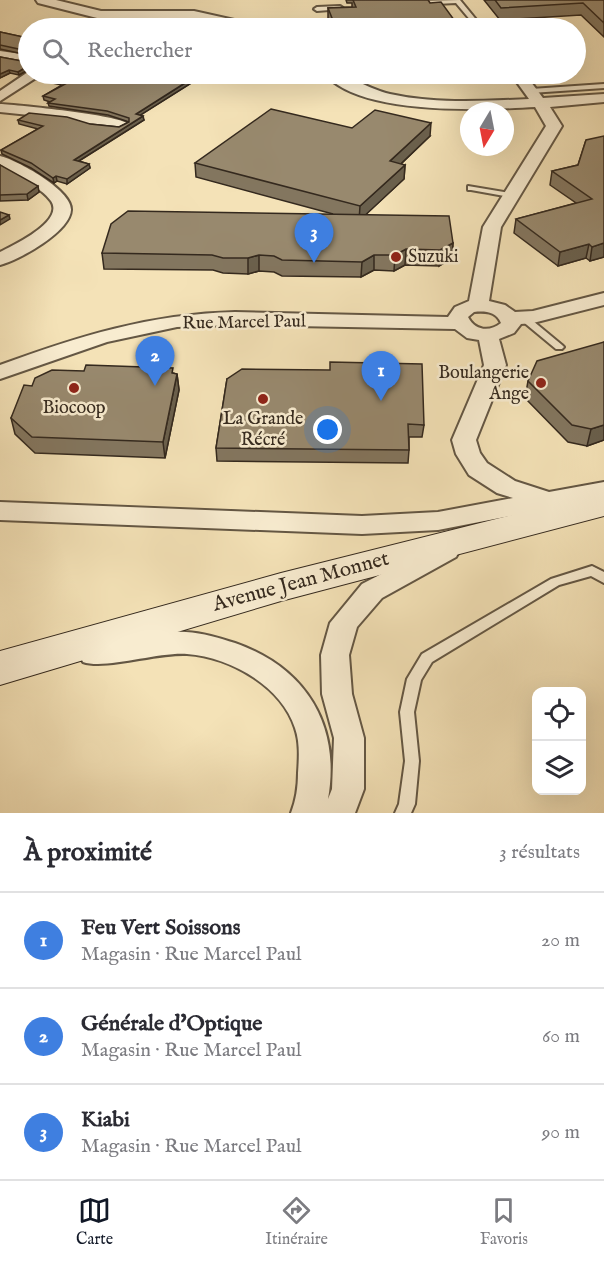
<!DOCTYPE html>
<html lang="fr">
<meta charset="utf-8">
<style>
:root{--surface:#fff;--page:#f7f7f7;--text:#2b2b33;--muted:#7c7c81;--line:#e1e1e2;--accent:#111827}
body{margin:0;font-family:"IM FELL English",serif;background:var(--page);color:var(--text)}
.controls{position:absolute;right:18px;bottom:18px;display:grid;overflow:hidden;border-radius:12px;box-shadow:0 6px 24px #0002}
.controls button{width:54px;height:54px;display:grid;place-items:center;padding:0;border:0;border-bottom:2px solid var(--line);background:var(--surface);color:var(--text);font:30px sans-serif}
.compass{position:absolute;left:460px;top:102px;width:54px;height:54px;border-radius:50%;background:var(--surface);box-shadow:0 6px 24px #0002;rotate:190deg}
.you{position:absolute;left:328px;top:430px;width:21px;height:21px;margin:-15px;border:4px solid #fff;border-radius:50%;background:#1a73e8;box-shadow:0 0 0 9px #1a73e833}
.badge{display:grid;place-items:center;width:39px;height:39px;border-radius:50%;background:var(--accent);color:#fff;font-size:20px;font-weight:700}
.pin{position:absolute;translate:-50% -50px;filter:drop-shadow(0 2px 3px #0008)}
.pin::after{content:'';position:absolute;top:32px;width:21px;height:18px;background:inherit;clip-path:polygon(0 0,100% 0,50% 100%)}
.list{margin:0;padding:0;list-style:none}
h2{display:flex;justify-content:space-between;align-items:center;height:78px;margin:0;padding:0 24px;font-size:26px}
h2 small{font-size:20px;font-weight:400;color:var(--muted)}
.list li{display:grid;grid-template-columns:39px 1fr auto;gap:18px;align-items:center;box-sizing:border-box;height:96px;padding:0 24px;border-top:2px solid var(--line)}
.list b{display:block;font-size:22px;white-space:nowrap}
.list p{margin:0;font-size:20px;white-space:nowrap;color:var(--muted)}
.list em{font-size:20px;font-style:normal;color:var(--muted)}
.icon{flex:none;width:33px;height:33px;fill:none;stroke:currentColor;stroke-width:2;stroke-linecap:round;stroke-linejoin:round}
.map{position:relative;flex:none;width:604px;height:813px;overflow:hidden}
.search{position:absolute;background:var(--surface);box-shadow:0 6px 24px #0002;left:18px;right:18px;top:18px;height:66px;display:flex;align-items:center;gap:15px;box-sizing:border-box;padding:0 21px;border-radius:33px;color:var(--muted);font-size:22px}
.sheet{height:366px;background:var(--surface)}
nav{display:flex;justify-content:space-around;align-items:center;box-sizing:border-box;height:84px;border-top:2px solid var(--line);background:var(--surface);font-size:16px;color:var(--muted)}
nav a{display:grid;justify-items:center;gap:3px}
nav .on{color:var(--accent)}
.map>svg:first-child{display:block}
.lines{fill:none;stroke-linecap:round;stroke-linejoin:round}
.service-casing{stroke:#645744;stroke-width:4}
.minor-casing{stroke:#645744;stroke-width:4}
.secondary-casing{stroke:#34291e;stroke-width:2}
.service{fill:#f8ecd0;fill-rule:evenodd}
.minor{fill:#f8ecd0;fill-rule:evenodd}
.secondary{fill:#f8ecd0;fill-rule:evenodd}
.wall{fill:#83765f;stroke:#34291e;stroke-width:1.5}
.shaded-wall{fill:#6a604d;stroke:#34291e;stroke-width:1.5}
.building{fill:#98896e;stroke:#34291e;stroke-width:1.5}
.poi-dot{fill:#8f2418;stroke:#f8ecd0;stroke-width:2}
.labels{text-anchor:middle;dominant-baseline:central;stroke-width:5;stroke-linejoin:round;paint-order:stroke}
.poi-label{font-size:18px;fill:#34291e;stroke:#f8ecd0}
.street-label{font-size:18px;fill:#34291e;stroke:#f8ecd0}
.near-street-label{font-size:21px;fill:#34291e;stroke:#f8ecd0}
</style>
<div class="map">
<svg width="604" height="813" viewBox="0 0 604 813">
<rect width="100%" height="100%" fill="#f4e2b7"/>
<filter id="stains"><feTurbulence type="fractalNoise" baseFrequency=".00333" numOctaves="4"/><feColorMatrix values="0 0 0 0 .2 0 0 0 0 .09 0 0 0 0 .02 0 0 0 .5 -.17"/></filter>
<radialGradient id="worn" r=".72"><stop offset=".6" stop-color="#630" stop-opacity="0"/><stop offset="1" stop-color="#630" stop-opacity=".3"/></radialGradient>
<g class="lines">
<defs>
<path id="service" d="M 460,0 L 483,28 L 477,28 L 456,3 L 416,5 L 413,3 L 416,1 Z
M 340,6 L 343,8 L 342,9 L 317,11 L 314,9 L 317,7 Z
M 513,74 L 519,74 L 526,81 L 521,82 Z
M 604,84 L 604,88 L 531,93 L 528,91 L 531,89 Z
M 468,186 L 510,193 L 514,195 L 510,197 L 471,190 L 468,190 Z
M 524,315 L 527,316 L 562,345 L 564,347 L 562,349 L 556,349 L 521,320 L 519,318 Z
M 592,566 L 604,572 L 604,583 L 591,576 L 559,585 L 432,662 L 421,680 L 414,712 L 419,761 L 415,804 L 411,813 L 395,813 L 399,804 L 405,761 L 400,712 L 407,679 L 422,654 L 551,579 Z"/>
<path id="minor" d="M 36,0 L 56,0 L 101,11 L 194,11 L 257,25 L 258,28 L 237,28 L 194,19 L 101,19 L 38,3 Z
M 0,51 L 28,55 L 28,63 L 0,59 Z
M 28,72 L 42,74 L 0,101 L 0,91 Z
M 109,74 L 203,74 L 196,78 L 116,78 Z
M 325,74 C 346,72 367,89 390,94 C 435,104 483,101 529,99 L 516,81 L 523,77 L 528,78 L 543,98 L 604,94 L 604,102 L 550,107 L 562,126 L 501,227 L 489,301 L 505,305 L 515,312 L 533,311 L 604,293 L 604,305 L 533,323 L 521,324 L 514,333 L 499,339 L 506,365 L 476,440 L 480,453 L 487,463 L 515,481 L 549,492 L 604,482 L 604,498 L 438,530 L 362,534 L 0,520 L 0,502 L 362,516 L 438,512 L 513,498 L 497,493 L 469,475 L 456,454 L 452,440 L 484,365 L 479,340 L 467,338 L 455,329 L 235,325 L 177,327 L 107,342 L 0,379 L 0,365 C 79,336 150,314 235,312 L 448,317 L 455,307 L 469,301 L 483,227 L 546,126 L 535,107 C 485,110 360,116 325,74 ZM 474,312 C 484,311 496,311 501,323 C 490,332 475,331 468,317 Z
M 0,104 C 18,105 120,115 128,124 L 120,129 L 91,126 L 68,119 L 0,112 Z
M 0,156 C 17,160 72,190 71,210 C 70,232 19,260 0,265 L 0,252 C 14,245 65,221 51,201 C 40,186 16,176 0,168 Z
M 447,540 L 456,543 L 460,550 L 456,557 L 382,598 L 357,627 L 349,655 L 352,694 L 364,738 L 364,789 L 355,813 L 291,813 C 296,800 298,787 298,773 C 299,758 300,742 295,728 C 281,685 229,657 187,654 C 157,652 105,670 83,662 L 79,654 L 83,646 C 114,635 154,629 186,632 C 203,633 219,638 235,643 C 306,668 341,725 328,799 L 332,789 L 334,738 L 322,694 L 321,655 L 330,623 L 362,584 Z"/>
<path id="secondary" d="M 604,492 L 604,516 L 281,601 L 0,685 L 0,651 L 281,573 Z"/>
</defs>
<use href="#service" class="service-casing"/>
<use href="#minor" class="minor-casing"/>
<use href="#secondary" class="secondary-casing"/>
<use href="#service" class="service"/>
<use href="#minor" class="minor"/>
<use href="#secondary" class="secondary"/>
</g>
<path class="wall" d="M 346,0 L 428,0 L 430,3 L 460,28 L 331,28 L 328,20 L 328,8 L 352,7 L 352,3 L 347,3 Z
M 484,0 L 604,0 L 604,37 L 581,15 L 500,20 Z
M 0,32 L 28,38 L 28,55 L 0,49 Z
M 0,57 L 27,62 L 28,60 L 28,70 L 19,75 L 10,73 L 0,78 Z
M 37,76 L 116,76 L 196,80 L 140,115 L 144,120 L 79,161 L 89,164 L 90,168 L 67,184 L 57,181 L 54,183 L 31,168 L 2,154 L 1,150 L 38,129 L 19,124 L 18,120 L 90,124 L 119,127 L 129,122 L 108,115 L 49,106 L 48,103 L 50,102 L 44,100 L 43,96 L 62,85 L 37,80 Z
M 352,128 L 430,136 L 401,164 L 405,165 L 404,179 L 366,214 L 453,243 L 452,258 L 439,266 L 405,265 L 394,271 L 374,270 L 361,277 L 282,276 L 274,272 L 259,271 L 248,274 L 223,273 L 213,270 L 104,269 L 102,253 L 333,214 L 196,177 L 195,163 Z
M 586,140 L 604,257 L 590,261 L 586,258 L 558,266 L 514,233 L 516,219 L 576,203 L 550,185 L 552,171 L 578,165 Z
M 0,165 L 39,192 L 28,200 L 0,201 Z
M 604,342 L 604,440 L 587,446 L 568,442 L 525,398 L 528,381 Z
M 173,373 L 177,374 L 179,390 L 165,458 L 35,453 L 15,434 L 11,418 L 32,386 Z
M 227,379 L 424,425 L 422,437 L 409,437 L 409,450 L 408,463 L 217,461 L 216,448 Z"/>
<path class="shaded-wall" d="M 28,66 L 28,70 L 19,75 L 18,72 Z
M 9,70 L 10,73 L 0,78 L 0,74 Z
M 196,76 L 196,80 L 136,118 L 136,114 Z
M 143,116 L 144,120 L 74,164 L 74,160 Z
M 431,123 L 430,136 L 389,175 L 390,161 Z
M 89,164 L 90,168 L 67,184 L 67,179 Z
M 405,165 L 404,179 L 359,221 L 360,206 Z
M 56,176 L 57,181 L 54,183 L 53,178 Z
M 38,186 L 39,192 L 28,200 L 27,194 Z
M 9,215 L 10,219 L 0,225 L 0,220 Z
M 453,243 L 452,258 L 439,266 L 440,250 Z
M 604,243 L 604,257 L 590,261 L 592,247 Z
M 589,244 L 586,258 L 558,266 L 560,252 Z
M 406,249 L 405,265 L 394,271 L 395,255 Z
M 259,255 L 259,271 L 248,274 L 248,258 Z
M 374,255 L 374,270 L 361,277 L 362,262 Z
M 177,374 L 179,390 L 165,458 L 163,442 Z
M 604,425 L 604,440 L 587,446 L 591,429 Z"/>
<path class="building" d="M 353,0 L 428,0 L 430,3 L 441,2 L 460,28 L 336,28 L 328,8 L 356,7 Z
M 495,0 L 604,0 L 604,23 L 583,3 L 501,8 Z
M 0,32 L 28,38 L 28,51 L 0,45 Z
M 0,57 L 27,62 L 28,60 L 28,66 L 18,72 L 9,70 L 0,74 Z
M 40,74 L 110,74 L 116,76 L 196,76 L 136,114 L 143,116 L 74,160 L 89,164 L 67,179 L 56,176 L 53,178 L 31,163 L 1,150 L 43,126 L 18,120 L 29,113 L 67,117 L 90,124 L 119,127 L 129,122 L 129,118 L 107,111 L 48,103 L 55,99 L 43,96 L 67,83 L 37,76 Z
M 271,109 L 352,128 L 375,110 L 431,123 L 390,161 L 405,165 L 360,206 L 195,163 Z
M 604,136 L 604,243 L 592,247 L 589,244 L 560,252 L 516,219 L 592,199 L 552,171 L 578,165 L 586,140 Z
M 0,165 L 38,186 L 27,194 L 0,195 Z
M 128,211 L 449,216 L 453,243 L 440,250 L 406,249 L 395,255 L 374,255 L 362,262 L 282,260 L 274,256 L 259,255 L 248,258 L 223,258 L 212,255 L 102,253 L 111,224 Z
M 0,212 L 9,215 L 0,220 Z
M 604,342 L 604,425 L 591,429 L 572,425 L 528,381 L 537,361 Z
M 330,362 L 422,364 L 424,425 L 408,424 L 409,450 L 216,448 L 227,379 L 242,369 L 330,370 Z
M 86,365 L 173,368 L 172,373 L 177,374 L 163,442 L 32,437 L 11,418 L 24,385 L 32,386 L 35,378 L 52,370 L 84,371 Z"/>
<g class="poi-dot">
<circle cx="396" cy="257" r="6"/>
<circle cx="541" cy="383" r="6"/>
<circle cx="74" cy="388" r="6"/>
<circle cx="263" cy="399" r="6"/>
</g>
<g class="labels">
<g class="poi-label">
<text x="408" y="257" text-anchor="start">Suzuki</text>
<text x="529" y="373" text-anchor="end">Boulangerie<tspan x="529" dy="21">Ange</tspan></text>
<text x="74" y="408">Biocoop</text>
<text x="263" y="419">La Grande<tspan x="263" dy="21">Récré</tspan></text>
</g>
<g class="street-label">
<text transform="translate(244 323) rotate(-1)">Rue Marcel Paul</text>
</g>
<g class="near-street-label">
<text transform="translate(301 582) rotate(-15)">Avenue Jean Monnet</text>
</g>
</g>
<rect width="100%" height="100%" filter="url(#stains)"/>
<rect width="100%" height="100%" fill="url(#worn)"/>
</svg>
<div class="controls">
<button><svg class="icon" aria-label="locate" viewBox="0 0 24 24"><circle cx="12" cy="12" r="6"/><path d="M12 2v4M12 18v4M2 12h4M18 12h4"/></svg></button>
<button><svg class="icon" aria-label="layers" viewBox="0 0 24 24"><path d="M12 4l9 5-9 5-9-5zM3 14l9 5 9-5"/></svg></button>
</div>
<svg class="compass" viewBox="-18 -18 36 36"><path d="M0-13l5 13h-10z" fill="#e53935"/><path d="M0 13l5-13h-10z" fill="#7c7c81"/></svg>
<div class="you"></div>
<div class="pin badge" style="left:381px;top:401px;background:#3f7fe0">1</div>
<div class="pin badge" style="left:155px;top:386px;background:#3f7fe0">2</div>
<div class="pin badge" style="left:314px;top:263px;background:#3f7fe0">3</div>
<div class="search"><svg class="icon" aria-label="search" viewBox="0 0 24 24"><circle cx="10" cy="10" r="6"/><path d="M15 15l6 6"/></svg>Rechercher</div>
</div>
<section class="sheet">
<h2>À proximité<small>3 résultats</small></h2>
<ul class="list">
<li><span class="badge" style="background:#3f7fe0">1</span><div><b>Feu Vert Soissons</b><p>Magasin · Rue Marcel Paul</p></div><em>20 m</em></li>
<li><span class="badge" style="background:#3f7fe0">2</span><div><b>Générale d'Optique</b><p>Magasin · Rue Marcel Paul</p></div><em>60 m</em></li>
<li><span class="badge" style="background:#3f7fe0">3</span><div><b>Kiabi</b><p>Magasin · Rue Marcel Paul</p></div><em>90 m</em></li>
</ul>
</section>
<nav>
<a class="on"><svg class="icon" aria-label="map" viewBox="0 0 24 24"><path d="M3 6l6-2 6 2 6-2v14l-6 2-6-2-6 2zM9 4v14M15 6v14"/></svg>Carte</a>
<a><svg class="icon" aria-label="directions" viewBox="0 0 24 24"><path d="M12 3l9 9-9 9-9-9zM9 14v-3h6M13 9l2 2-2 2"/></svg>Itinéraire</a>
<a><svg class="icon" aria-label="saved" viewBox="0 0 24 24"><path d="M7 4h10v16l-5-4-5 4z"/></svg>Favoris</a>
</nav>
